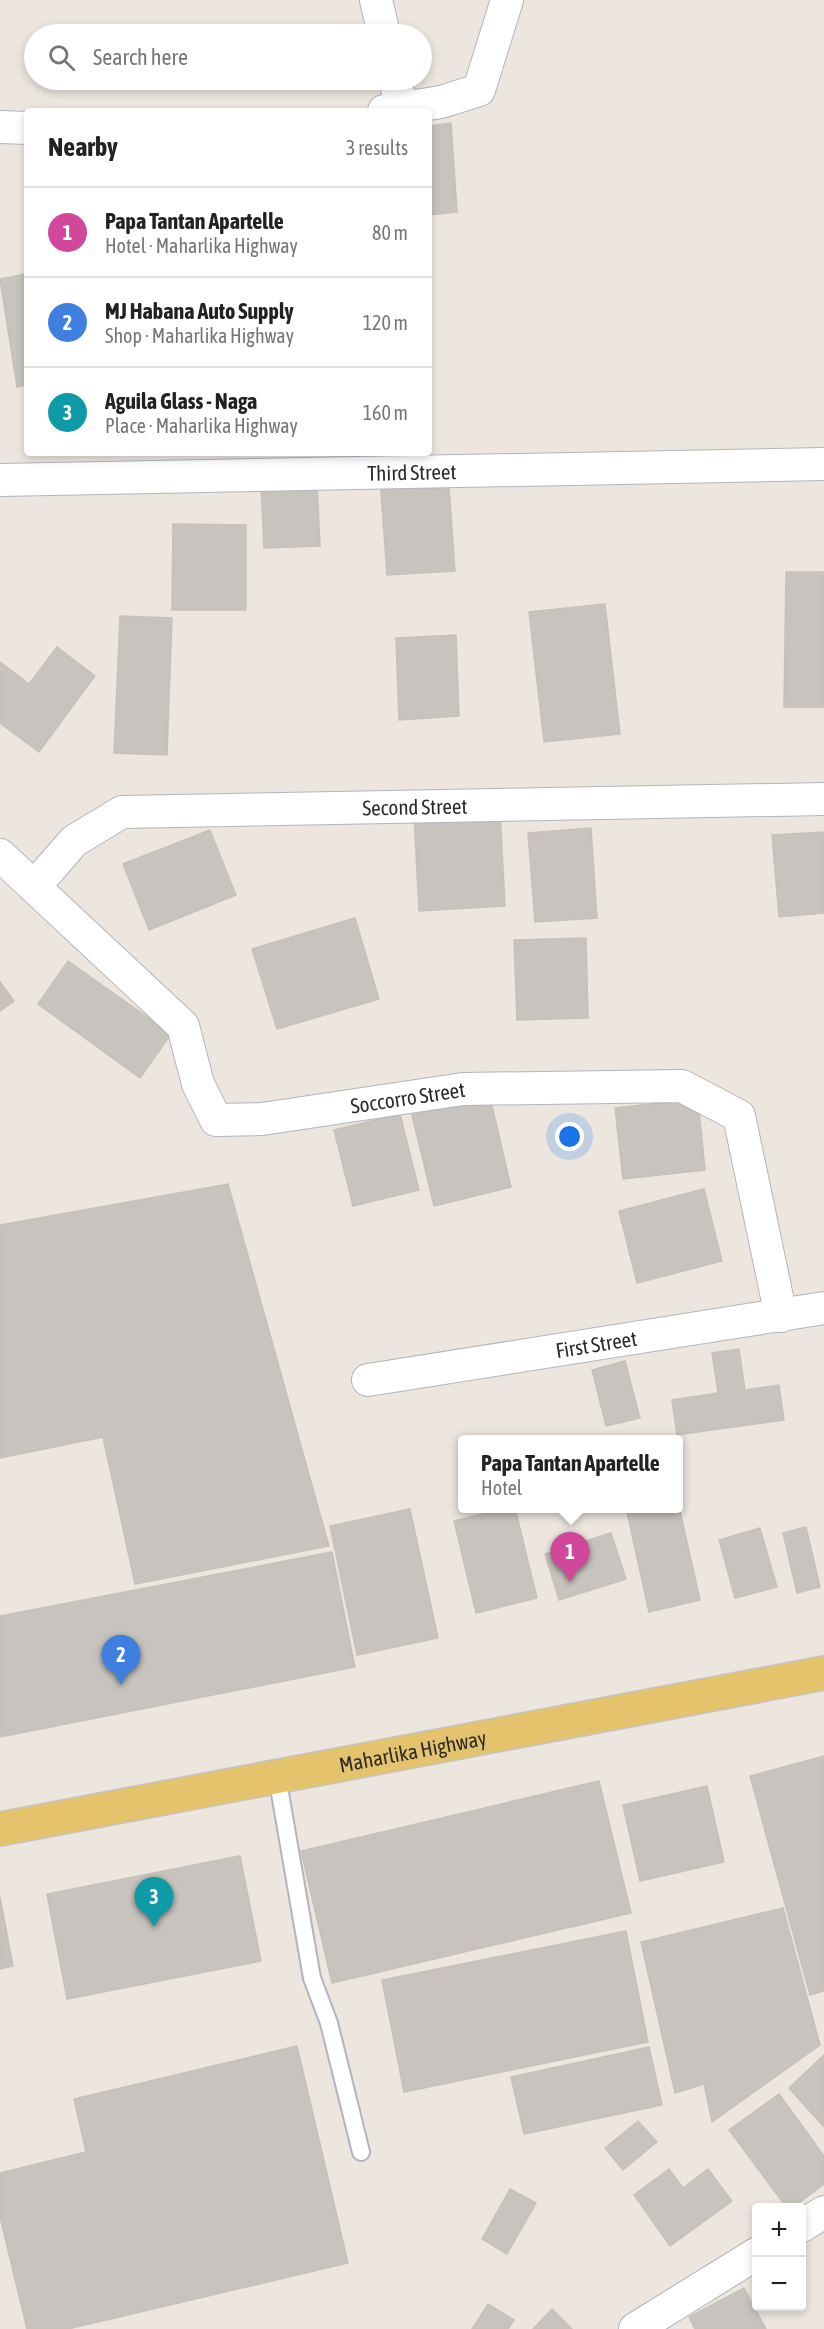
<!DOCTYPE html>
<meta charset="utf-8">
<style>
:root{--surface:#fff;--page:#f6f6f6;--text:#222;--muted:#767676;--line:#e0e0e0;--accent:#2563eb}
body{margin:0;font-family:"Asap Condensed",sans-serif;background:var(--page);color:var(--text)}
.controls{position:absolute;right:18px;bottom:18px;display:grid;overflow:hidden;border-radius:6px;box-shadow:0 3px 9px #0003}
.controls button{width:54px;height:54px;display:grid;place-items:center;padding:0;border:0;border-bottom:2px solid var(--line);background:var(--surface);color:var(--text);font:30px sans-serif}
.you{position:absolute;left:570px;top:1137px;width:21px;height:21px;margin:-15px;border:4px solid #fff;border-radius:50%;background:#1a73e8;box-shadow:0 0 0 9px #1a73e833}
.badge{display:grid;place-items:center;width:39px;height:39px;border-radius:50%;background:var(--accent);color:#fff;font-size:20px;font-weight:700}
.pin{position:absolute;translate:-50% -50px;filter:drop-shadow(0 2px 3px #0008)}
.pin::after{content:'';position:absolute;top:32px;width:21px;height:18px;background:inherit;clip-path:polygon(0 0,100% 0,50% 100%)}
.popup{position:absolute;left:458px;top:1435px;width:225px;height:78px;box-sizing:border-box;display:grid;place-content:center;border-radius:6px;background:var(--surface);filter:drop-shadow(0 2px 4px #0005);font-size:20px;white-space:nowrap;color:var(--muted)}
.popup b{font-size:22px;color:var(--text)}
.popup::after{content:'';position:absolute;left:50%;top:100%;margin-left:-12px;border:12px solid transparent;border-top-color:var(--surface)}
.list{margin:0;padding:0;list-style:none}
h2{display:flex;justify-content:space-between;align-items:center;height:78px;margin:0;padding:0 24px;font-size:26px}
h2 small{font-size:20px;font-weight:400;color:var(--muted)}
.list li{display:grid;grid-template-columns:39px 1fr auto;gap:18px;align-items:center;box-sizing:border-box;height:90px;padding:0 24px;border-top:2px solid var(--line)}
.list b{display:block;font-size:22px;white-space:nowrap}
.list p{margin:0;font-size:20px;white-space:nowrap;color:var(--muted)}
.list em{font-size:20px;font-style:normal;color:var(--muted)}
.icon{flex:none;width:33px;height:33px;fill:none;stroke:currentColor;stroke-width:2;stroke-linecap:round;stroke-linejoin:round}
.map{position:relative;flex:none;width:824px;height:2329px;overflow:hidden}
.search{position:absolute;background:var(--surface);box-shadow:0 3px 9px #0003;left:24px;top:24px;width:408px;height:66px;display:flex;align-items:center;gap:15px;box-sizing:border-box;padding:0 21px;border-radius:33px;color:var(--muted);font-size:22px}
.panel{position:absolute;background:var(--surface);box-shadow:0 3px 9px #0003;left:24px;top:108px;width:408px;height:348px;border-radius:6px}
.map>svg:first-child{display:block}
.building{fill:#c7c3be;stroke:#c7c1b9;stroke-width:1.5}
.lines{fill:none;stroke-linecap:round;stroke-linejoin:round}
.service-casing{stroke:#b2b5bd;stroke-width:20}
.minor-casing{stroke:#b2b5bd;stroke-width:34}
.primary-casing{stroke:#c4c4c4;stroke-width:36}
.service{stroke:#fff;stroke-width:16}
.minor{stroke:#fff;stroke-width:32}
.primary{stroke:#e4c36c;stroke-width:33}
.labels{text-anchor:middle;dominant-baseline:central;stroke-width:4.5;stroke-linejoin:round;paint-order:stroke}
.street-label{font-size:21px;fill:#2b2b2b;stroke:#fff}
</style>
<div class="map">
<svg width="824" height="2329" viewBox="0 0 824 2329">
<rect width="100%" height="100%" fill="#ece6df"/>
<path class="building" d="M 451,123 L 457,212 L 429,215 L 429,126 Z
M 27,274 L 27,385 L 17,387 L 0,279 Z
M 448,473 L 455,571 L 387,575 L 380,478 Z
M 317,483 L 320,546 L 264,548 L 261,486 Z
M 173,524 L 246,525 L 246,610 L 172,610 Z
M 786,572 L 824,572 L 824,707 L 784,707 Z
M 605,604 L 620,734 L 544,742 L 529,612 Z
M 120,616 L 172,618 L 167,755 L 114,753 Z
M 456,635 L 459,716 L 399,720 L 396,638 Z
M 57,647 L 95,676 L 39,752 L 0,723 L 0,662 L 29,684 Z
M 500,811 L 505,906 L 419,911 L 414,816 Z
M 591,828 L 597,918 L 535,922 L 528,833 Z
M 210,830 L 236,895 L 149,930 L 123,864 Z
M 824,832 L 824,913 L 779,917 L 772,835 Z
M 355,918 L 379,999 L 277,1029 L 252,949 Z
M 586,938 L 588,1018 L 517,1020 L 514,940 Z
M 68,961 L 171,1034 L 140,1078 L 38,1004 Z
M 0,982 L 14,1001 L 0,1011 Z
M 490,1097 L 511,1187 L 434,1206 L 412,1115 Z
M 698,1099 L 705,1170 L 623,1179 L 615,1108 Z
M 400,1114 L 419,1190 L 353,1206 L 334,1130 Z
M 228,1184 L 329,1546 L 135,1584 L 103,1437 L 0,1458 L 0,1225 Z
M 704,1189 L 722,1261 L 637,1283 L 619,1211 Z
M 739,1349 L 745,1390 L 779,1385 L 784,1420 L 677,1435 L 672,1400 L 718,1393 L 712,1353 Z
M 625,1361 L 640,1418 L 606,1426 L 592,1370 Z
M 678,1502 L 700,1600 L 649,1612 L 626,1508 L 678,1508 Z
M 507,1508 L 515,1508 L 537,1598 L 476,1613 L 454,1521 Z
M 410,1509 L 438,1638 L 357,1655 L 330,1526 Z
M 806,1527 L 820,1587 L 797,1593 L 783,1533 Z
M 760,1528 L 777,1587 L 735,1598 L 719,1540 Z
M 611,1533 L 626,1579 L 559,1600 L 545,1554 Z
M 332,1552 L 355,1667 L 0,1737 L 0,1616 Z
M 824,1756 L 824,1991 L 810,1995 L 750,1776 Z
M 599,1781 L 631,1913 L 332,1983 L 301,1851 Z
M 707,1786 L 724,1862 L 640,1881 L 623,1805 Z
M 240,1856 L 261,1961 L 67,1999 L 47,1894 Z
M 0,1897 L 13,1966 L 0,1969 Z
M 783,1908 L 820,2045 L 712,2122 L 704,2084 L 675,2093 L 641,1942 Z
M 626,1931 L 648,2042 L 404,2092 L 382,1980 Z
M 297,2046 L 348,2263 L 68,2329 L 27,2329 L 0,2217 L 0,2173 L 86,2152 L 74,2099 Z
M 649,2047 L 662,2105 L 524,2134 L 511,2077 Z
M 824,2055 L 824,2127 L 789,2088 Z
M 779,2094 L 824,2156 L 824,2184 L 792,2208 L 787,2208 L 729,2130 Z
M 638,2121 L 657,2142 L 623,2170 L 605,2148 Z
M 669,2169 L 683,2188 L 708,2169 L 732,2201 L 670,2246 L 634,2195 Z
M 510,2189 L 536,2203 L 507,2254 L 482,2239 Z
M 744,2288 L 766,2329 L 695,2329 L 689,2317 Z
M 488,2304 L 514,2320 L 508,2329 L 472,2329 Z
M 552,2309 L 572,2329 L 533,2329 Z"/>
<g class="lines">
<defs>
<path id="service" d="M 277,1776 L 312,1978 L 329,2023 L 361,2152"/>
<g id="minor">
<path d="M 376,0 L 384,34"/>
<path d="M 395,80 L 402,109"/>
<path d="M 384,111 L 441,102 L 479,90 L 507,0"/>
<path d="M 0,127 L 27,128"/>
<path id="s1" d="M 0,480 L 824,464"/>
<path id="s2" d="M 0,855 L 183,1026 L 198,1084 L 216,1120 L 262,1119 L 463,1089 L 682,1086 L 739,1116 L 781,1316"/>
<path id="s3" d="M 34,887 L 74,841 L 122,812 L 824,799"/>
<path id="s4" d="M 368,1380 L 824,1308"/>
<path d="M 802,2226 L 824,2212"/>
<path d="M 635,2329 L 756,2254"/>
</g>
<g id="primary">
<path id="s5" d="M 0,1829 L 824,1673"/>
</g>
</defs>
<use href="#service" class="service-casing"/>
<use href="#minor" class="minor-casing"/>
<use href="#primary" class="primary-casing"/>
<use href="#service" class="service"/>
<use href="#minor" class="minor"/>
<use href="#primary" class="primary"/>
</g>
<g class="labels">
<g class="street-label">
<text stroke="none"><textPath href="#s1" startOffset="412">Third Street</textPath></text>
<text stroke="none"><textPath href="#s3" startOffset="410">Second Street</textPath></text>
<text stroke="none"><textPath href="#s2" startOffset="544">Soccorro Street</textPath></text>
<text stroke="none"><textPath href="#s4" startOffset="231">First Street</textPath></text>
<text stroke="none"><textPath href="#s5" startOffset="420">Maharlika Highway</textPath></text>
</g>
</g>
</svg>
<div class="controls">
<button>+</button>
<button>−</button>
</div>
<div class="you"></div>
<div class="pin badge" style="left:570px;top:1582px;background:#d1479c">1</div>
<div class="popup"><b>Papa Tantan Apartelle</b>Hotel</div>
<div class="pin badge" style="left:121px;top:1685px;background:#3f7fe0">2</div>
<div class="pin badge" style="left:154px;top:1927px;background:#0f9aa8">3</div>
<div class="search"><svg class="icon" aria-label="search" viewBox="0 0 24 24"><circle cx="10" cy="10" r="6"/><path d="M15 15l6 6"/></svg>Search here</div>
<section class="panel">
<h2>Nearby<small>3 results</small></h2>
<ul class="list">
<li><span class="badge" style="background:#d1479c">1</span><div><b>Papa Tantan Apartelle</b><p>Hotel · Maharlika Highway</p></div><em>80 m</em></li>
<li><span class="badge" style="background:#3f7fe0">2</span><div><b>MJ Habana Auto Supply</b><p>Shop · Maharlika Highway</p></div><em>120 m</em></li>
<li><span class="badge" style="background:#0f9aa8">3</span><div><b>Aguila Glass - Naga</b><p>Place · Maharlika Highway</p></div><em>160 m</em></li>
</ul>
</section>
</div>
